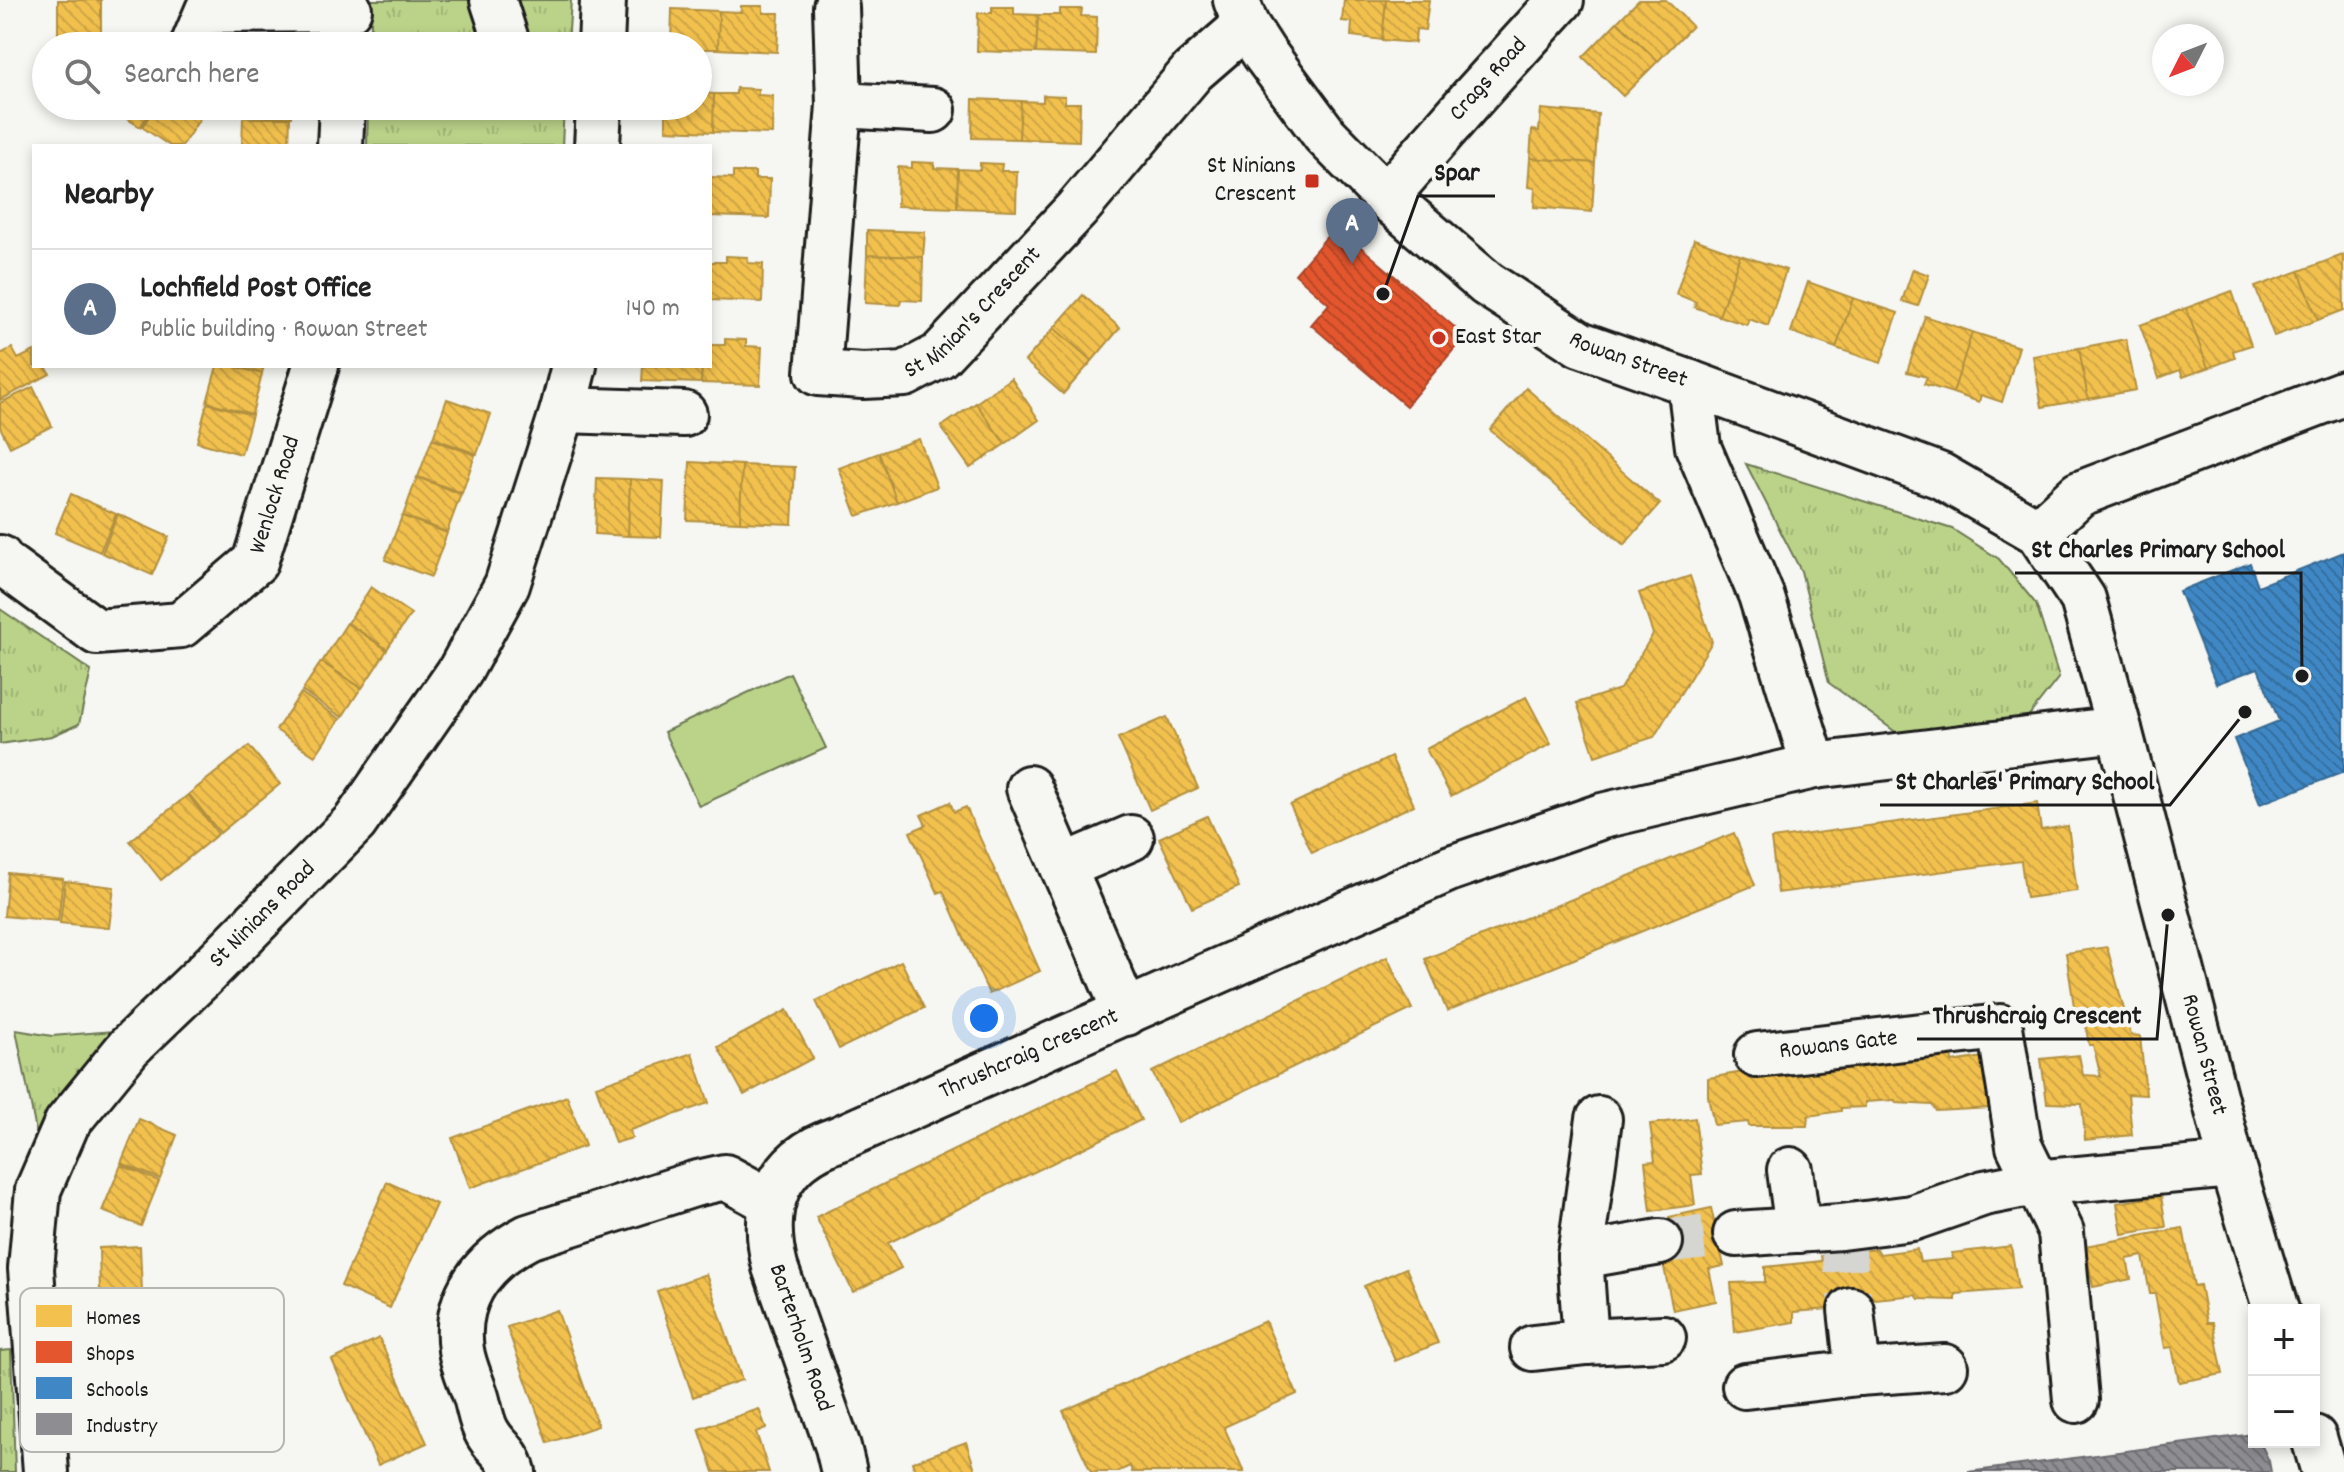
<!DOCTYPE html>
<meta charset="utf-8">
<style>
:root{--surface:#fff;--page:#f6f6f6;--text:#222;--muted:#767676;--line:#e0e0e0;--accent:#7c3aed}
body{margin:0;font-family:Dekko,sans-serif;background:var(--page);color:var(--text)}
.controls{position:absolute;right:24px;bottom:24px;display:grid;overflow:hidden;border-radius:0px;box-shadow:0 4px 12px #0003}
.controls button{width:72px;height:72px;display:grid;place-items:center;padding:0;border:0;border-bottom:2px solid var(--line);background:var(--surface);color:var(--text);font:40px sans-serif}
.compass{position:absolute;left:2152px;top:24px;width:72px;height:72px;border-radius:50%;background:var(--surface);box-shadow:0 4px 12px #0003;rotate:228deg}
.you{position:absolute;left:984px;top:1018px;width:28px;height:28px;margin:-20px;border:6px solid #fff;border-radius:50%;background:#1a73e8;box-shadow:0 0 0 12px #1a73e833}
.badge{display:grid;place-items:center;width:52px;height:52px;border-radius:50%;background:var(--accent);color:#fff;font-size:26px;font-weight:700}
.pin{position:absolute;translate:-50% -66px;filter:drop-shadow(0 2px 4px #0008)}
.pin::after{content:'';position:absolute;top:42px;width:28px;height:24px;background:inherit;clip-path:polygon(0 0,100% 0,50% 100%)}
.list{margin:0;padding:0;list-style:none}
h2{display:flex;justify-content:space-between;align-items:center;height:104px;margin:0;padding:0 32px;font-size:34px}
h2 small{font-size:26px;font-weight:400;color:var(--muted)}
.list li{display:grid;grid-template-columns:52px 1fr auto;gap:24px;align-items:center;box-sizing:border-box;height:120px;padding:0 32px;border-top:2px solid var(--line)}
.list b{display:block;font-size:30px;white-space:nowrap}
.list p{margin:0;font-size:26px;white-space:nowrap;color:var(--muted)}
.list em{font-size:26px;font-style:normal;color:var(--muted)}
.icon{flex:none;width:44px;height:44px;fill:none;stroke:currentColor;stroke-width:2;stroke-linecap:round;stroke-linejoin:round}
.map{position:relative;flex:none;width:2344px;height:1472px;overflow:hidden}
.search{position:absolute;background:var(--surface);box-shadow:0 4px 12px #0003;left:32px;top:32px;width:680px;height:88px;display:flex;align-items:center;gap:20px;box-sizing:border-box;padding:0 28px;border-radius:44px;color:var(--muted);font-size:30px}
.panel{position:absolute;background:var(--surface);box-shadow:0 4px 12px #0003;left:32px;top:144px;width:680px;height:224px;border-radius:0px}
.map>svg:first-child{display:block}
.grass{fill:url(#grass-tufts);stroke:#6c7852;stroke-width:2}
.park{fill:#bbd389;stroke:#6c7852;stroke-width:2}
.homes{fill:url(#homes-back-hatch);stroke:#b2903f;stroke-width:2}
.shops{fill:url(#shops-back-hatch);stroke:#a84529;stroke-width:2}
.schools{fill:url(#schools-back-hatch);stroke:#346892;stroke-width:2}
.industry{fill:url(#industry-back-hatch);stroke:#6b6b6f;stroke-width:2}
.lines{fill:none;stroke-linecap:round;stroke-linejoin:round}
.minor-tunnel{stroke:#d5d5d2;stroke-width:44;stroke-dasharray:44 22;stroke-linecap:butt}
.minor-casing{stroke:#1c1c1c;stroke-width:50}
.tertiary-casing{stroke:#1c1c1c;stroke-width:50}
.minor{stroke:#f6f6f2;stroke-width:44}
.tertiary{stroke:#f6f6f2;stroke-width:44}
.poi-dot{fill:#c8321e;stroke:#f6f6f2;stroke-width:3}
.labels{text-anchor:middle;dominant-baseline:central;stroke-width:8;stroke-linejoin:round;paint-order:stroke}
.street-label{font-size:24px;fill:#1c1c1c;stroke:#f6f6f2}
.poi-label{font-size:24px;fill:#1c1c1c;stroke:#f6f6f2;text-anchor:end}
.key{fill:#f6f6f2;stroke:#b5b5b2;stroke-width:2}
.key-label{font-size:22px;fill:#1c1c1c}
.leader{fill:none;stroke:#1c1c1c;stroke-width:3}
.callout-dot{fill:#1c1c1c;stroke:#f6f6f2;stroke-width:3}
.callout-label{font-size:26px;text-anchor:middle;font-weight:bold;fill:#1c1c1c;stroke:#f6f6f2;stroke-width:8;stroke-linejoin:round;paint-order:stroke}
</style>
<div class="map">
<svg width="2344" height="1472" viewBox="0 0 2344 1472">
<defs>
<pattern id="grass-tufts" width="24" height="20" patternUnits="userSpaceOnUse" patternTransform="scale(2)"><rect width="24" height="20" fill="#bbd389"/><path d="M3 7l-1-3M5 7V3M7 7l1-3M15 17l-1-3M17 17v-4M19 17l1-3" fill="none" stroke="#a0b576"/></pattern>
<pattern id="homes-back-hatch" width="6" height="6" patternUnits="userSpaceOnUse" patternTransform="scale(2)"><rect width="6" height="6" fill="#f2c14e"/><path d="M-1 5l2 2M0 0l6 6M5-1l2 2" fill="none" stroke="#cfa544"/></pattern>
<pattern id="shops-back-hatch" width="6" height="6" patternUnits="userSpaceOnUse" patternTransform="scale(2)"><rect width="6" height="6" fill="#e4572e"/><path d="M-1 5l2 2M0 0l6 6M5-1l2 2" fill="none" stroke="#b84726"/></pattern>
<pattern id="schools-back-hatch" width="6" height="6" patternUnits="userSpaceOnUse" patternTransform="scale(2)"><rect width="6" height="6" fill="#3f88c5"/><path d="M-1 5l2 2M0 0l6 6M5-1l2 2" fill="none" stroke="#346e9f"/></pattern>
<pattern id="industry-back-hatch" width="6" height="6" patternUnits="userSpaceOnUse" patternTransform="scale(2)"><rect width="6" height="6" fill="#8d8d92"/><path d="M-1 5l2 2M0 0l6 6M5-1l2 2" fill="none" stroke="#727276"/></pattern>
</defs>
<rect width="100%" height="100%" fill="#f6f6f2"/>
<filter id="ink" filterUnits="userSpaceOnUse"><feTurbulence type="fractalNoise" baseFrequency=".0125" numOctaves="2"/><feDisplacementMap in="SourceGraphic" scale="16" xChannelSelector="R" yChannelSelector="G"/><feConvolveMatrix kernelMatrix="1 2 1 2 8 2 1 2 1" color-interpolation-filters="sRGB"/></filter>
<g filter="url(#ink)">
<path class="grass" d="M 372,0 L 571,0 L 568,46 L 370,46 Z
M 368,106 L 564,106 L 562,146 L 367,146 Z
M 1746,464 L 1952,529 L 1999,559 L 2036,604 L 2059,677 L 2023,723 L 1897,733 L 1829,683 L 1801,571 Z
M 0,609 L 91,671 L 79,724 L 52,736 L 0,744 Z
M 16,1030 L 52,1036 L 115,1031 L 37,1136 Z
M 11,1350 L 15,1472 L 0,1472 L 0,1351 Z"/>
<path class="park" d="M 790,673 L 826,748 L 699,806 L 664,732 Z"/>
<path class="homes" d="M 58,0 L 101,0 L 101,45 L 58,45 Z
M 1344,0 L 1386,0 L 1382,40 L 1351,36 L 1352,22 L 1342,21 Z
M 1386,0 L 1429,0 L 1425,30 L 1416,29 L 1415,43 L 1382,40 Z
M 1639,0 L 1666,0 L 1692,26 L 1658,61 L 1617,22 Z
M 741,6 L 763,6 L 763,13 L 779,13 L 777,52 L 718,49 L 719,11 L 741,12 Z
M 992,7 L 1014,7 L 1014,14 L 1038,15 L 1036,53 L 977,51 L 978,13 L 992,13 Z
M 672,9 L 719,11 L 718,49 L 698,49 L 698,46 L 671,46 Z
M 1060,9 L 1082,9 L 1081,16 L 1097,17 L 1096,55 L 1036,53 L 1038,15 L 1060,15 Z
M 1617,22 L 1658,61 L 1623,96 L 1583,57 Z
M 736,88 L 758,89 L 758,95 L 773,96 L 772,134 L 713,132 L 714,94 L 736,94 Z
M 698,93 L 714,94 L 713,132 L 666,130 L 666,106 L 698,106 Z
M 1043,95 L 1065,96 L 1065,103 L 1080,103 L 1079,141 L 1019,139 L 1021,101 L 1043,102 Z
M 973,99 L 1021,101 L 1019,139 L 972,138 Z
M 107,106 L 154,106 L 140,127 Z
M 156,106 L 195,106 L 204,112 L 182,146 L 170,146 L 142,127 Z
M 244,106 L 291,106 L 291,117 L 244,115 Z
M 1541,109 L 1598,114 L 1595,163 L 1530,158 L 1532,130 L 1539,131 Z
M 243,118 L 290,118 L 289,146 L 242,146 Z
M 1530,158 L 1595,163 L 1592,212 L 1534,207 L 1535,188 L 1528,187 Z
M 912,162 L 934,163 L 934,168 L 958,169 L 957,208 L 897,206 L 898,167 L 912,168 Z
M 980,163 L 1002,164 L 1001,171 L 1017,171 L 1016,210 L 957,208 L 958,169 L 980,170 Z
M 733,172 L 755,172 L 755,179 L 770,179 L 769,218 L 710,216 L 711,177 L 733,178 Z
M 867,230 L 925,232 L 923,257 L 867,255 Z
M 1694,239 L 1740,255 L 1719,316 L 1694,307 L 1696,302 L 1676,294 Z
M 867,255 L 923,257 L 922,301 L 901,300 L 900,305 L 865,303 Z
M 1740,255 L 1786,270 L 1768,326 L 1749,319 L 1747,325 L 1719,316 Z
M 2343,255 L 2344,310 L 2318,320 L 2299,271 Z
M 726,256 L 747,257 L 748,263 L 763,264 L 762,302 L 710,300 L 710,262 L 726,262 Z
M 1913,269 L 1929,275 L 1918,306 L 1902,301 Z
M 2299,271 L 2318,320 L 2274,336 L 2255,287 Z
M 1808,282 L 1853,298 L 1836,348 L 1791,332 Z
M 2232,291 L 2251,345 L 2233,351 L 2235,358 L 2208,368 L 2186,308 Z
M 1083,295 L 1120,328 L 1092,361 L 1054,328 Z
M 1853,298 L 1898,313 L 1881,363 L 1836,348 Z
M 2186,308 L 2208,368 L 2183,377 L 2180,370 L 2159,378 L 2140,325 Z
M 1925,316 L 1972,332 L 1953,393 L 1924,384 L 1927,377 L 1907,372 Z
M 1054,328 L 1092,361 L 1063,394 L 1025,361 Z
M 1972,332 L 2019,347 L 2002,402 L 1981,395 L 1979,402 L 1953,393 Z
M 725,339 L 746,340 L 746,346 L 762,347 L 760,385 L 701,383 L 702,366 L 710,366 L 710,345 L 725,345 Z
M 2126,339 L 2136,390 L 2088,399 L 2079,348 Z
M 12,348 L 18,359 L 34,351 L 34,366 L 46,366 L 50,374 L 0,400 L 0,354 Z
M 2079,348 L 2088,399 L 2042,407 L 2033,356 Z
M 217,366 L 232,366 L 262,374 L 252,414 L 207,402 Z
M 236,366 L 264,366 L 262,373 Z
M 643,366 L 702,366 L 701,383 L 642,381 Z
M 1011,378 L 1039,420 L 1005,444 L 976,403 Z
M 33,387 L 52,426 L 10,447 L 0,427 L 0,403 Z
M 1526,388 L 1660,504 L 1624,545 L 1490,430 Z
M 447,399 L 491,414 L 477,454 L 433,438 Z
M 207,403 L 252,415 L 241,454 L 197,442 Z
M 976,403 L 1005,444 L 970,468 L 941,427 Z
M 432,439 L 475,455 L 462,493 L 418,477 Z
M 919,439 L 937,487 L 897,502 L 879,453 Z
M 879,453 L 897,502 L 857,516 L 839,468 Z
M 690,462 L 742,465 L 740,522 L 687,520 Z
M 742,465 L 795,467 L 792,524 L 740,522 Z
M 417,477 L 461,494 L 447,532 L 403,516 Z
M 597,478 L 630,479 L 628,536 L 595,534 Z
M 630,479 L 664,481 L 661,537 L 628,536 Z
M 71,494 L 116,514 L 100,552 L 55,533 Z
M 118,514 L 169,537 L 152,575 L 102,553 Z
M 402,516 L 447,533 L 431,577 L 385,560 Z
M 1690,576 L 1712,642 L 1654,737 L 1595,756 L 1577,703 L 1620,689 L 1653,634 L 1639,593 Z
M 371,587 L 411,614 L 387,649 L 348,623 Z
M 347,623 L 387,650 L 362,688 L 322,662 Z
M 321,662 L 361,688 L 342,717 L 302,691 Z
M 301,693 L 340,719 L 315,756 L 276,730 Z
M 1526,697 L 1551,744 L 1451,796 L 1426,749 Z
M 1167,717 L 1198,788 L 1150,810 L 1118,738 Z
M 249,746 L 280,784 L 220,833 L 189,794 Z
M 1391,757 L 1414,805 L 1312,853 L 1290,805 Z
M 188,795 L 218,834 L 161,880 L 130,841 Z
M 950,802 L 954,812 L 966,807 L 1040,971 L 989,994 L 943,891 L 938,893 L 910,832 L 926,825 L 921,815 Z
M 2037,803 L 2041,830 L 2068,826 L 2077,891 L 2026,898 L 2021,861 L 1778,893 L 1771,839 Z
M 1207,816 L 1239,887 L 1192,908 L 1159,838 Z
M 1734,833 L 1755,885 L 1447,1011 L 1425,959 Z
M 8,873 L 63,879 L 58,921 L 4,916 Z
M 65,881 L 114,887 L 109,928 L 60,923 Z
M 2107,947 L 2131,1035 L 2140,1036 L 2146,1095 L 2128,1094 L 2132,1135 L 2085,1140 L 2082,1104 L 2047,1103 L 2041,1059 L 2079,1055 L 2083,1075 L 2101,1076 L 2093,1045 L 2089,1045 L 2083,1011 L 2075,1013 L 2066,953 Z
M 1387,957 L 1412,1009 L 1178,1123 L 1152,1072 Z
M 901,961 L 924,1008 L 839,1049 L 816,1001 Z
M 787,1010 L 813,1058 L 744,1095 L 718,1047 Z
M 1951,1051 L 1952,1062 L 1990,1056 L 1991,1108 L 1936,1111 L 1932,1105 L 1896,1103 L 1895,1100 L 1865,1102 L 1865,1107 L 1841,1108 L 1841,1111 L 1808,1116 L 1807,1126 L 1749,1126 L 1748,1122 L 1714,1125 L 1708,1096 L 1708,1078 L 1743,1072 L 1744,1070 L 1763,1069 L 1765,1078 L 1801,1075 L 1798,1067 Z
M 692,1053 L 709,1103 L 630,1130 L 632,1138 L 615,1143 L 596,1086 Z
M 1117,1071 L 1141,1120 L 888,1243 L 901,1268 L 853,1292 L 816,1217 Z
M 567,1096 L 585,1146 L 470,1188 L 452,1138 Z
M 1695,1118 L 1702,1174 L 1691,1175 L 1695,1205 L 1651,1211 L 1645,1162 L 1655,1161 L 1650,1124 Z
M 139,1119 L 177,1135 L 160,1179 L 121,1163 Z
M 121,1165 L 159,1181 L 141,1226 L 102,1211 Z
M 387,1182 L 436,1204 L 390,1308 L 341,1286 Z
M 2161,1196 L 2166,1227 L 2122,1234 L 2117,1203 Z
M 1711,1208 L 1724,1266 L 1709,1269 L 1716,1301 L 1673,1310 L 1661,1253 L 1676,1250 L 1669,1217 Z
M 2183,1228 L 2194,1286 L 2200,1285 L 2207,1323 L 2213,1323 L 2223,1374 L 2179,1382 L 2172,1347 L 2165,1348 L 2155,1294 L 2150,1294 L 2143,1256 L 2127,1259 L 2131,1279 L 2093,1287 L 2085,1246 Z
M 140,1246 L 142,1292 L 100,1294 L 99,1248 Z
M 2011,1246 L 2018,1289 L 1956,1294 L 1956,1300 L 1919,1299 L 1916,1295 L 1832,1303 L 1829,1309 L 1794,1312 L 1794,1322 L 1735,1332 L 1731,1283 L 1765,1282 L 1765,1267 L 1822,1261 L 1821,1256 L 1877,1249 L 1880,1254 L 1917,1249 L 1920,1262 L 1953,1259 L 1952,1253 Z
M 1406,1268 L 1438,1343 L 1395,1361 L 1364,1286 Z
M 706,1274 L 742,1380 L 693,1397 L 657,1291 Z
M 557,1310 L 598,1426 L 548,1443 L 507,1327 Z
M 1265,1321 L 1297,1394 L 1224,1427 L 1244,1472 L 1132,1472 L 1130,1466 L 1117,1472 L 1091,1472 L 1063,1411 Z
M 379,1338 L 427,1443 L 378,1465 L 332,1360 Z
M 759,1409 L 766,1428 L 756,1432 L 769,1472 L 714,1472 L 699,1429 Z
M 966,1442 L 976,1472 L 915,1472 L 912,1462 Z"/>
<path class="shops" d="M 1336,226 L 1465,336 L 1406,406 L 1311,325 L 1329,304 L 1295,274 Z"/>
<path class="schools" d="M 2344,552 L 2344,772 L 2260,804 L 2234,739 L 2279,721 L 2258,668 L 2216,684 L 2179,591 L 2250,563 L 2258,586 Z"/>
<path class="industry" d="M 2254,1434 L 2254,1442 L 2260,1442 L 2269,1461 L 2271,1472 L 1968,1472 Z"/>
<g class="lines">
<path class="minor-tunnel" d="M 1841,1227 L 1851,1310
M 1660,1242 L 1736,1234"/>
<defs>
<g id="minor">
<path d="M 493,0 L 508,46"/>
<path id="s1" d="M 836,7 L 839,105 L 818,373 L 863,376 L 905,374 L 939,356 L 1077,209 L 1193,71 L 1246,25"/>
<path d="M 194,43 L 208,10 L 349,9"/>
<path d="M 601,46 L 603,0"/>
<path d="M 839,105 L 933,110"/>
<path d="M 340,146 L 342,106"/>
<path d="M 597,146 L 599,106"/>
<path id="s2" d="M 1386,197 L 1473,97 L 1561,0"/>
<path d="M 1690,383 L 1698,447 L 1761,595 L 1814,766"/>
<path d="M 563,410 L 684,414"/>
<path d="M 2038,532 L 2079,494 L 2344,393"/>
<path id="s3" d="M 0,558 L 3,563 L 97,632 L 181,625 L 255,562 L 316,366"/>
<path d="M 1029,788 L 1126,1013"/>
<path d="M 1063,867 L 1131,838"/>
<path id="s4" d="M 1757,1055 L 2000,1027 L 2019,1146 L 2061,1232 L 2076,1400"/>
<path d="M 1790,1170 L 1798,1230"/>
<path d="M 1736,1234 L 1841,1227 L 1912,1218 L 1984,1193 L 2035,1183 L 2232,1165"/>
<path d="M 1580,1256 L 1660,1242"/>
<path d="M 1851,1310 L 1858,1373"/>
<path d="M 1586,1342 L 1580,1256 L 1599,1119"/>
<path d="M 1533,1348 L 1586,1342 L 1663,1338"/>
<path d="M 1745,1386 L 1858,1373 L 1945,1367"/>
<path id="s5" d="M 46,1472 L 31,1269 L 38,1190 L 67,1123 L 129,1047 L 202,977 L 355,822 L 460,671 L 507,585 L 563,410 L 574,366"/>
<path d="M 513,1472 C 507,1450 496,1449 487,1432 C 480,1420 479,1403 474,1391 C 469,1377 463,1364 461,1350 C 453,1297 484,1260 528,1237 L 694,1184 L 725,1177 L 771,1202"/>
<path id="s6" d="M 844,1472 L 838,1447 L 775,1267 C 760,1206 776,1160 838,1139 L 1451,868 L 1602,816 L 1814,766 L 2119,729"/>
</g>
<g id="tertiary">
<path id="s7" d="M 1236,0 L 1246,25 L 1264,53 L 1325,135 L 1386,197 L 1487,284 L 1580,344 L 1690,383 L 1941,476 L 2038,532 L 2083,599 L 2119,729 L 2232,1165 L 2276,1310"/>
<path d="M 2314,1438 L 2324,1472"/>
</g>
</defs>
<use href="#minor" class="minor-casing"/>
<use href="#tertiary" class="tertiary-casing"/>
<use href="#minor" class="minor"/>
<use href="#tertiary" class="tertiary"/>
</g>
</g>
<g class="poi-dot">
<rect x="1304" y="173" width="16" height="16" rx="4"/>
<circle cx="1439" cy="338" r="8"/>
</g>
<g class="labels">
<g class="street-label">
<text stroke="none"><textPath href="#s2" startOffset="156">Crags Road</textPath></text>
<text stroke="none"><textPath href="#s1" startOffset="546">St Ninian's Crescent</textPath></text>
<text stroke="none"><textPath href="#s7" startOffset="544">Rowan Street</textPath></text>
<text stroke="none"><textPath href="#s3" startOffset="374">Wenlock Road</textPath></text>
<text stroke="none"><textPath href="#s5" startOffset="642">St Ninians Road</textPath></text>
<text stroke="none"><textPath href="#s4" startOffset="82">Rowans Gate</textPath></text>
<text stroke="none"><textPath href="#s7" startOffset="1542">Rowan Street</textPath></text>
<text stroke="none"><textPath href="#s6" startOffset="586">Thrushcraig Crescent</textPath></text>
<text transform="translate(800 1338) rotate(71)">Barterholm Road</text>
</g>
<g class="poi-label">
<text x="1296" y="167">St Ninians<tspan x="1296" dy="28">Crescent</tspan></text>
<text x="1455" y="338" text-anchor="start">East Star</text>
</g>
</g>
<rect x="20" y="1288" width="264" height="164" rx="12" class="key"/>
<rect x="36" y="1305" width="36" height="22" fill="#f2c14e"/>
<rect x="36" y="1341" width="36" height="22" fill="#e4572e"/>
<rect x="36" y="1377" width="36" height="22" fill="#3f88c5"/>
<rect x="36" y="1413" width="36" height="22" fill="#8d8d92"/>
<g class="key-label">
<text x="86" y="1324">Homes</text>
<text x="86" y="1360">Shops</text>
<text x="86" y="1396">Schools</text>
<text x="86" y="1432">Industry</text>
</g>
<path class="leader" d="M1383 294L1418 196H1495M2302 676L2301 573H2015M2245 712L2170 805H1880M2168 915L2157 1039H1917"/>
<g class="callout-dot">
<circle cx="1383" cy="294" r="8"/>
<circle cx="2302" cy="676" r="8"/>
<circle cx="2245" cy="712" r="8"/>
<circle cx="2168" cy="915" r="8"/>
</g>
<g class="callout-label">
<text x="1457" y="180">Spar</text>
<text x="2158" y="557">St Charles Primary School</text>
<text x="2025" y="789">St Charles' Primary School</text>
<text x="2037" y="1023">Thrushcraig Crescent</text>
</g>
</svg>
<div class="controls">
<button>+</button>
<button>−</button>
</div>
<svg class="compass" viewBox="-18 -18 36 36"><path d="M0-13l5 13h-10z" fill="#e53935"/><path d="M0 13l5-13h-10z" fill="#767676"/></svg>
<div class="you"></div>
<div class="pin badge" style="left:1352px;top:264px;background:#5c6f8a">A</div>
<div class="search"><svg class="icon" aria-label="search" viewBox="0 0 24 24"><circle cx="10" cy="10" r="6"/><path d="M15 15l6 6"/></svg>Search here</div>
<section class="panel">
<h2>Nearby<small></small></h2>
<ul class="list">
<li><span class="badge" style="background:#5c6f8a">A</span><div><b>Lochfield Post Office</b><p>Public building · Rowan Street</p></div><em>140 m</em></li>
</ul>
</section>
</div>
